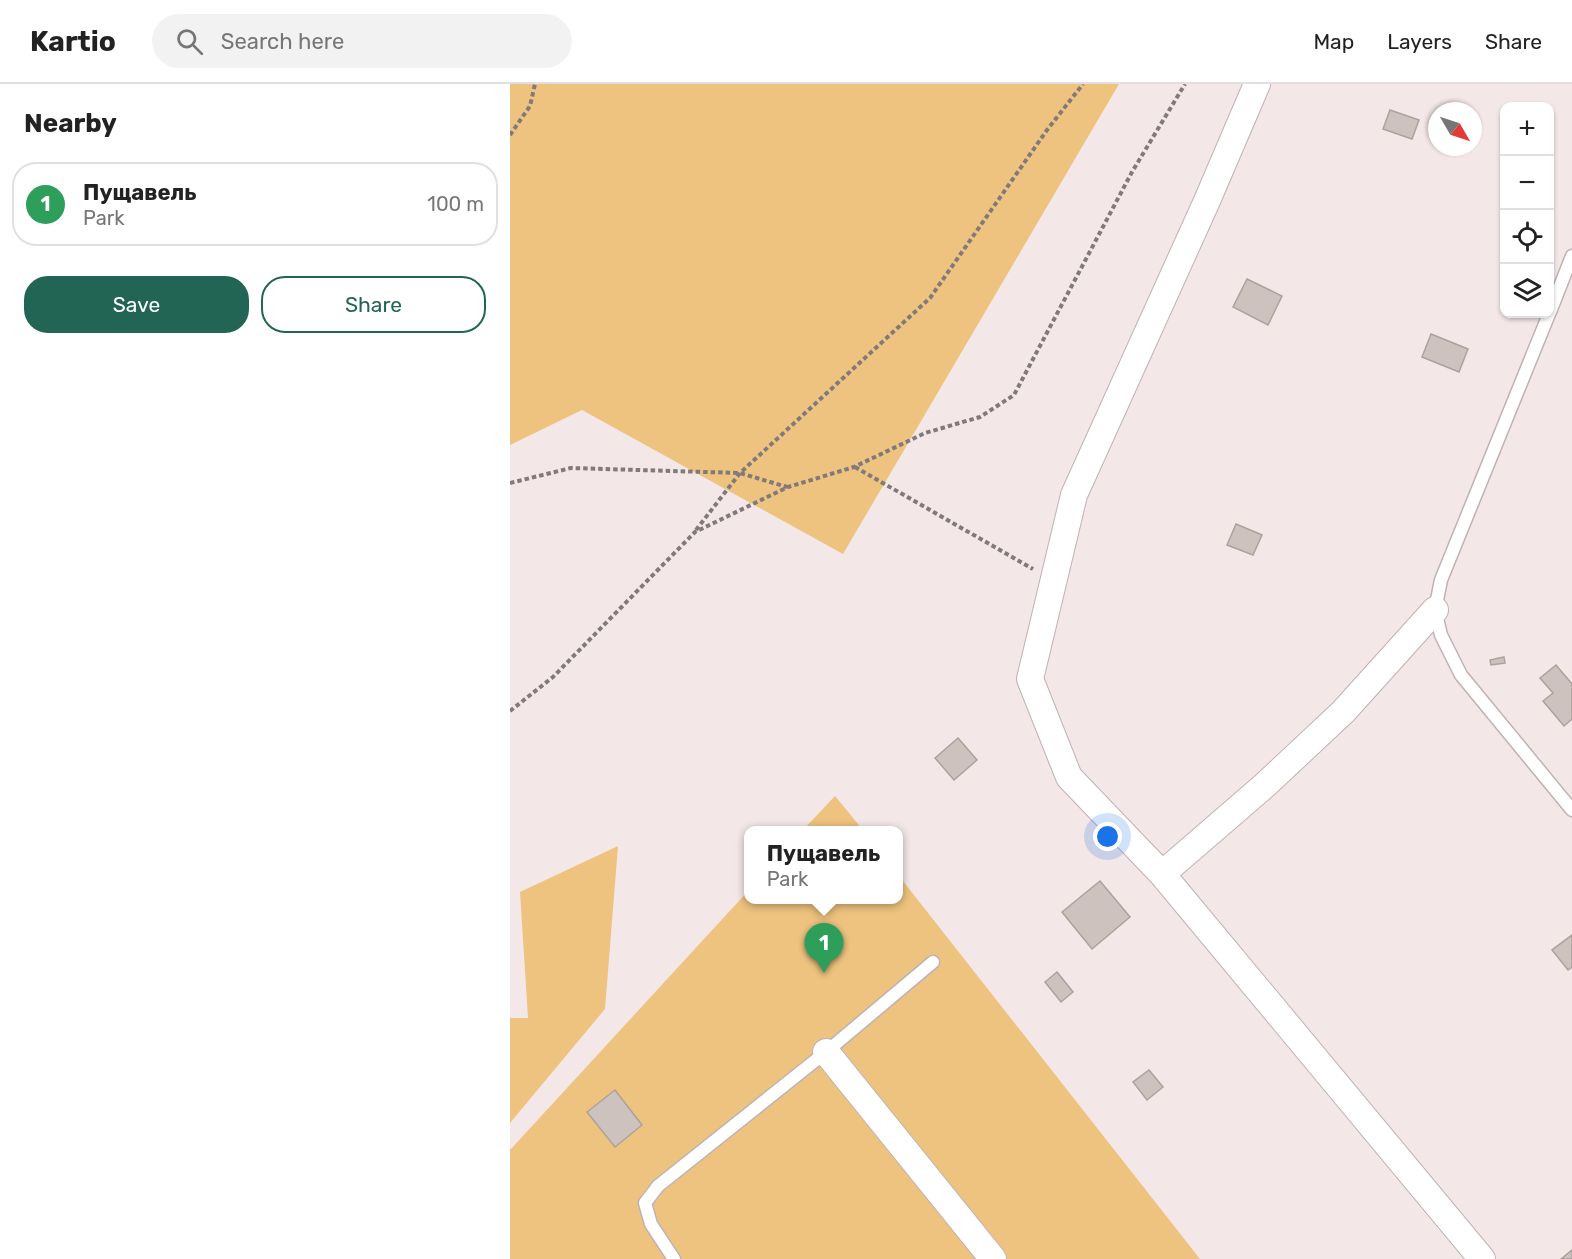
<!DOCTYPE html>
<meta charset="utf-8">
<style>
:root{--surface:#fff;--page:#f2f2f2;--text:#222;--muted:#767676;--line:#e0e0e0;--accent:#226555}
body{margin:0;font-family:Rubik,sans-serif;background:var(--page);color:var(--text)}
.controls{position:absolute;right:18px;top:18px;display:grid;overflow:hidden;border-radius:12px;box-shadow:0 2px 4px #0004}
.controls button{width:54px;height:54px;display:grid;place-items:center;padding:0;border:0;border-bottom:2px solid var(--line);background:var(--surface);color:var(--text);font:30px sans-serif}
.compass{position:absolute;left:918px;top:18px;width:54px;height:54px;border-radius:50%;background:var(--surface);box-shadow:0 2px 4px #0004;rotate:129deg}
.you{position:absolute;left:598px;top:753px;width:21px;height:21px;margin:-15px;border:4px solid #fff;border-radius:50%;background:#1a73e8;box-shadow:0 0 0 9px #1a73e833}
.badge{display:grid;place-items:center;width:39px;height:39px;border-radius:50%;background:var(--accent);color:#fff;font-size:20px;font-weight:700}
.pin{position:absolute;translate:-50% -50px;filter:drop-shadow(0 2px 3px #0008)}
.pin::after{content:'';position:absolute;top:32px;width:21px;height:18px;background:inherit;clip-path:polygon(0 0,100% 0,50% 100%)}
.popup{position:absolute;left:234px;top:742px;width:159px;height:78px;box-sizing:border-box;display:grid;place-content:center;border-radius:12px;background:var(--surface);filter:drop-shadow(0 2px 4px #0005);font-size:20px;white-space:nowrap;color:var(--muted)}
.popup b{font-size:22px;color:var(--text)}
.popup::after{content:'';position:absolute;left:50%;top:100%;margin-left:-12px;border:12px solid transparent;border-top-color:var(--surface)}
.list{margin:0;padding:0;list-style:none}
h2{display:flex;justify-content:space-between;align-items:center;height:78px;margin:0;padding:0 24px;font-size:26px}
h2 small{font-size:20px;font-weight:400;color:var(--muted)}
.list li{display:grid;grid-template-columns:39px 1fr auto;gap:18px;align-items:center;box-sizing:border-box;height:84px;margin:0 12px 12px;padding:0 12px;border:2px solid var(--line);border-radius:24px}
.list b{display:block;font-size:22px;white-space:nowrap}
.list p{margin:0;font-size:20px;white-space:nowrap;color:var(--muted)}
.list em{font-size:20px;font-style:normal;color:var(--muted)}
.actions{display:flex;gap:12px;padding:18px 24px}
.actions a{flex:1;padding:14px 0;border:2px solid var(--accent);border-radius:24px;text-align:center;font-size:21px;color:var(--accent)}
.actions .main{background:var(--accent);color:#fff}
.icon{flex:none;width:33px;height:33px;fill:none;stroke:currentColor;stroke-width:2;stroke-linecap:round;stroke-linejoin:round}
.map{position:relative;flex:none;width:1062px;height:1175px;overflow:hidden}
header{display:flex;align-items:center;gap:36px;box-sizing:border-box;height:84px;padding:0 30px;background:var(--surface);border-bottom:2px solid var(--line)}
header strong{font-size:28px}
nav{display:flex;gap:33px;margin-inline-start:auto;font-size:21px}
.search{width:420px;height:54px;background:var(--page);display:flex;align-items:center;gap:15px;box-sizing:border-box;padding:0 21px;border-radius:33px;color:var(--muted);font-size:22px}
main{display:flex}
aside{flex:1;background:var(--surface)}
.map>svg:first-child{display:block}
.green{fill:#eec37f}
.building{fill:#cdc2bd;stroke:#aca29d;stroke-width:1.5}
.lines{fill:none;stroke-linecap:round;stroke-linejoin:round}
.lane-casing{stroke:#beb2b2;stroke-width:15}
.street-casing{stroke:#beb2b2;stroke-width:28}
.path{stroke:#827a7a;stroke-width:4;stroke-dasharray:4.5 3;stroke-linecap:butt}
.lane{stroke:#fff;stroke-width:12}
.street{stroke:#fff;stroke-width:26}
</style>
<header>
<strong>Kartio</strong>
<div class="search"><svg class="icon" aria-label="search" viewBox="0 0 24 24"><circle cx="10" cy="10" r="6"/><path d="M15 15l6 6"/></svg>Search here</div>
<nav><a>Map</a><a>Layers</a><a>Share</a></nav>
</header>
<main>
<aside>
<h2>Nearby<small></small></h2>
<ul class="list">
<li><span class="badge" style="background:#2e9e5b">1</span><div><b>Пущавель</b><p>Park</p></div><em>100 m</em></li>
</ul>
<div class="actions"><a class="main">Save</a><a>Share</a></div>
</aside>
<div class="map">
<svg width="1062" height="1175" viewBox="0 0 1062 1175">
<rect width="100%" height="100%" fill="#f4e7e8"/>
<path class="green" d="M 0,0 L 609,0 L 333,470 L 72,326 L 0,361 Z
M 325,712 L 353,746 L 293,746 Z
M 108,762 L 95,925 L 0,1039 L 0,934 L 18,934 L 10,808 Z
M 389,792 L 690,1175 L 0,1175 L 0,1066 L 239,806 L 239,816 L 389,816 Z"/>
<path class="building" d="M 880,26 L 909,36 L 902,55 L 873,45 Z
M 737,195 L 772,212 L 758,241 L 723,223 Z
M 921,250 L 958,265 L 949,288 L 912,273 Z
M 726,440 L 752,451 L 743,471 L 717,461 Z
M 994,573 L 995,579 L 981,581 L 980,576 Z
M 1046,581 L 1062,600 L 1062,635 L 1054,642 L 1033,617 L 1043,609 L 1030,594 Z
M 448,654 L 467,676 L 444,696 L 425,674 Z
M 590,797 L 620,833 L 582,865 L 552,828 Z
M 1062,851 L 1062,883 L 1058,886 L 1042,866 Z
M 547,888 L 563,908 L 551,918 L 535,898 Z
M 639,986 L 653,1003 L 637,1016 L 623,998 Z
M 105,1006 L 132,1041 L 105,1063 L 77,1028 Z
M 1062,1166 L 1062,1175 L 1051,1175 Z"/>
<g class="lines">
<defs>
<path id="lane" d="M 1040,228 L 1062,172
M 1039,230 L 931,496 L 925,526 L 931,551 L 951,591 L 1062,726
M 164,1175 L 141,1140 L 135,1119 L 148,1102 L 316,968 L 423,878"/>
<path id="street" d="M 747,0 L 696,119 L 564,411 L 520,595 L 559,693 L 652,790 L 972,1175
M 652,790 L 755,701 L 833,628 L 925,526
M 316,968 L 483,1175"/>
</defs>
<use href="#lane" class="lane-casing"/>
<use href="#street" class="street-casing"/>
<path class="path" d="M 0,51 L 20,22 L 25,0
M 345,383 L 523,485
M 0,399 L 61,384 L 230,389 L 277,403
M 186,446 L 230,389 L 420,214 L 537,46 L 573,0
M 0,627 L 43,593 L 185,448 L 278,403 L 344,383 L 415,349 L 470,333 L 504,311 L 622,88 L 675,0"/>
<use href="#lane" class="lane"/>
<use href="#street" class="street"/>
</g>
</svg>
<div class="controls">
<button>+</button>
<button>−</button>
<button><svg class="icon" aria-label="locate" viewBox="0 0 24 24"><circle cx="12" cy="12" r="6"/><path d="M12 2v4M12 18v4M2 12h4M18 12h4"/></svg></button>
<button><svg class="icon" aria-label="layers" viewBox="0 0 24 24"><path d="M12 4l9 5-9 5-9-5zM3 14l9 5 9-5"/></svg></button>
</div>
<svg class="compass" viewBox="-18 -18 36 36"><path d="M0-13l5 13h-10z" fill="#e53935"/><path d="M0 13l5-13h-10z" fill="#767676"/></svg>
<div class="you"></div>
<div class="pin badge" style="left:314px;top:889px;background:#2e9e5b">1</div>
<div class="popup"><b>Пущавель</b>Park</div>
</div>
</main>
